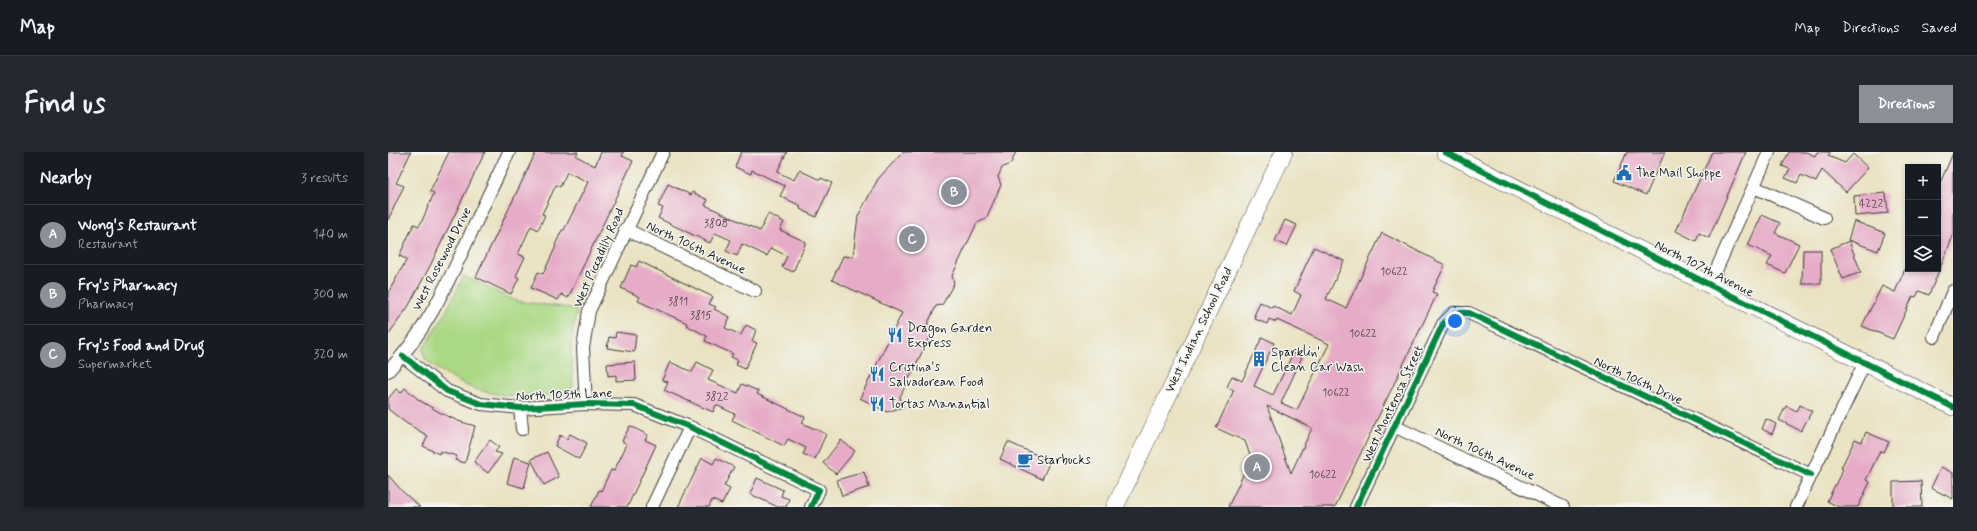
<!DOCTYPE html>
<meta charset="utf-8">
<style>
:root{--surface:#171b24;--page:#242831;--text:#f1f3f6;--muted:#9ea1a6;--line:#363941;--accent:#8c9099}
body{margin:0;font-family:Mynerve,sans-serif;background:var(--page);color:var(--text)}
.controls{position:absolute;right:12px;top:12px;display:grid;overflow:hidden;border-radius:0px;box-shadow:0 2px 6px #0003}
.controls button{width:36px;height:36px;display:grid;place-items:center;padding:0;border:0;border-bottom:1px solid var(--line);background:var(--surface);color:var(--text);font:20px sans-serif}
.you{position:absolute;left:1067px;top:169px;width:14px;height:14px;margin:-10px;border:3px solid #fff;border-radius:50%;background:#1a73e8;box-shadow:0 0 0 6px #1a73e833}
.badge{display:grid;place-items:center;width:26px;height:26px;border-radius:50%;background:var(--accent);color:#fff;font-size:13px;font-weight:700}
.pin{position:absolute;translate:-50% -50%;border:2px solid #fff;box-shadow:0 1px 4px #0006}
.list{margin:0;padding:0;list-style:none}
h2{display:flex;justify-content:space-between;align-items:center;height:52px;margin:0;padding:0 16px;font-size:17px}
h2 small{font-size:13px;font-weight:400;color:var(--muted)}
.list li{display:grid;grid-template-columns:26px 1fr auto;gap:12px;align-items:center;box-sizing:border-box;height:60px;padding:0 16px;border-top:1px solid var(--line)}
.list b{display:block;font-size:15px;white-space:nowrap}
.list p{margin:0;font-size:13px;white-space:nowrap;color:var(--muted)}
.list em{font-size:13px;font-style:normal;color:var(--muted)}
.icon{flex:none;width:22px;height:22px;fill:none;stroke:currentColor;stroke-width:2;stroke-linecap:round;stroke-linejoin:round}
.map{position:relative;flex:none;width:1565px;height:355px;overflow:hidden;border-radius:0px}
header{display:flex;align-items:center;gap:24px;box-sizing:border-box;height:56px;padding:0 20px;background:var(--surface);border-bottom:1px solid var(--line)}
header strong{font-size:19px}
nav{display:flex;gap:22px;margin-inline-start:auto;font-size:14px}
.intro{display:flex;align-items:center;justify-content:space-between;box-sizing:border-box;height:96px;padding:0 24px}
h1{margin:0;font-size:28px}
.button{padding:10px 18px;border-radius:0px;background:var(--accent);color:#fff;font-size:14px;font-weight:700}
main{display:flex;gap:24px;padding:0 24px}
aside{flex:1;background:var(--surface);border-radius:0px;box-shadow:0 2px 6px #0003}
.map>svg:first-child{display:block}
.green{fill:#abd884;stroke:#647a50}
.building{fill:#e6acc7;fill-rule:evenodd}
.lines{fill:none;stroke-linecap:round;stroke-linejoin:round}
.minor-casing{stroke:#3b3a35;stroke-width:14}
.secondary-casing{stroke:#3b3a35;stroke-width:18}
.minor{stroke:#fff;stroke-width:12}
.secondary{stroke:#fff;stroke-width:17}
.cycleway-casing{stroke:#f6f6f2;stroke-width:8}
.cycleway{stroke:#00873e;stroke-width:6}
.labels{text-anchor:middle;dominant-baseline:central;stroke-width:3;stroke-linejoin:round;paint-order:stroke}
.number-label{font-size:11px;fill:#4e4047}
.poi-label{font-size:13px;fill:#1c1c1c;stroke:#f6f6f2;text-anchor:start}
.street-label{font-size:13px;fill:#1c1c1c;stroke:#f6f6f2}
</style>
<header>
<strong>Map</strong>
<nav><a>Map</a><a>Directions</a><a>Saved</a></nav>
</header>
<div class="intro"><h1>Find us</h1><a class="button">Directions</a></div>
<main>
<aside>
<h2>Nearby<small>3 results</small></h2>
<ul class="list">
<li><span class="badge">A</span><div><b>Wong's Restaurant</b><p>Restaurant</p></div><em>140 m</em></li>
<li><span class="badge">B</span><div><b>Fry's Pharmacy</b><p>Pharmacy</p></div><em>300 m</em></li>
<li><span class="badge">C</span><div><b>Fry's Food and Drug</b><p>Supermarket</p></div><em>320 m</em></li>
</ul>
</aside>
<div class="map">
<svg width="1565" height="355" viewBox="0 0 1565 355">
<rect width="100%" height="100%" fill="#f6f6f2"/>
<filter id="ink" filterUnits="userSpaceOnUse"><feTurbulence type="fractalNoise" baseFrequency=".025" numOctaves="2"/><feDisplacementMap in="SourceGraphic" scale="8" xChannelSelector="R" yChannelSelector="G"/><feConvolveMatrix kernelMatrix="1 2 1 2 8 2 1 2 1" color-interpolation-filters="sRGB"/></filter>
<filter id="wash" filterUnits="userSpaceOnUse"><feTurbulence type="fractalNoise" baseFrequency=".012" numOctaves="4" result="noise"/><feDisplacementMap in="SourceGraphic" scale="16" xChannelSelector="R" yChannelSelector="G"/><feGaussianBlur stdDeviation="0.9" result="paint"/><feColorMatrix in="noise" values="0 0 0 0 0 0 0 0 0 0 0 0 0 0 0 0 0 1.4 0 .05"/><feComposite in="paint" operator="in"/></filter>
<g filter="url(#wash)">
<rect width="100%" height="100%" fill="#eae2c2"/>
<path class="green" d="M 76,124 L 128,149 L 189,157 L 183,190 L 185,235 L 181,240 C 173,244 160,243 151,243 C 103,246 74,238 37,207 L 35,197 L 56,164 Z"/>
<g id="blocks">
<path class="building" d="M 0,0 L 23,0 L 8,31 L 16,34 L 0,68 Z
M 61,0 L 97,0 L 43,112 L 20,155 L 0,183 L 0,141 L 19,107 L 11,104 L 26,72 L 31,74 L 34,69 L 46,41 L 42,39 Z
M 148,0 L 190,0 L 188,4 L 207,14 L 213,0 L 236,0 L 234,4 L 245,9 L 180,146 L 173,142 L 170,148 L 143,136 L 150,120 L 155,122 L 168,94 L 167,93 L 174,78 L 176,78 L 200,30 L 179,20 L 172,35 L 168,33 L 154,62 L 157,63 L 150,78 L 143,74 L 130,102 L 137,105 L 128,124 L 131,126 L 123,142 L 88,125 Z
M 353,0 L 399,0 L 389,20 L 406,28 L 411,18 L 432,28 L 433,26 L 444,31 L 428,65 L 412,57 L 413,54 L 392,44 L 397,34 L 364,18 L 363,22 L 347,15 Z
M 515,0 L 628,0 L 623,11 L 614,16 L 610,25 L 613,33 L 598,67 L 589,71 L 564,124 L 566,131 L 554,153 L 548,154 L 539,173 L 543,182 L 512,245 L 515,255 L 499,260 L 472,246 L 514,161 L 444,128 L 455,104 L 465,105 L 470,64 L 490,27 Z
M 1239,0 L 1277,0 L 1258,43 L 1226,29 Z
M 1324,0 L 1358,0 L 1321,86 L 1311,81 L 1308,89 L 1288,79 Z
M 1401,0 L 1418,0 L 1427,4 L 1429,0 L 1442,0 L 1440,4 L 1457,11 L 1465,2 L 1480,16 L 1458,40 L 1434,18 L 1428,30 L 1413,23 L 1409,31 L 1397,26 L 1402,17 L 1394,14 Z
M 1565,1 L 1565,84 L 1541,143 L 1531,139 L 1528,145 L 1525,144 L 1505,187 L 1474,174 L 1494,134 L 1507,140 L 1517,117 L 1550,117 L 1550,36 Z
M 280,32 L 303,43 L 304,40 L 320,48 L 317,53 L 372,79 L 380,62 L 396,70 L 392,78 L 418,90 L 405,120 L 394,115 L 399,104 L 383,96 L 379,104 L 354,92 L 349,104 L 338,99 L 343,88 L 327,81 L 322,91 L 270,66 L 275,56 L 270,54 Z
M 1498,41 L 1500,61 L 1467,64 L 1466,44 Z
M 1374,63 L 1392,71 L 1387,81 L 1411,92 L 1397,121 L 1379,113 L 1384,104 L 1360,93 Z
M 897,68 L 909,73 L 899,94 L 887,89 Z
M 1466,69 L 1497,81 L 1490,99 L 1460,88 Z
M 994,81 L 1057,113 L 1044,140 L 1049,142 L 947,355 L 840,355 L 863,306 L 857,289 L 828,276 L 846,238 L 839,235 L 844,224 L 854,229 L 874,185 L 886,191 L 866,234 L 885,243 L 905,201 L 914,205 L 893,251 L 909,258 L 941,192 L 889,168 L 888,170 L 881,167 L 879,172 L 867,167 L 868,165 L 866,164 L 872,150 L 884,156 L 885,154 L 904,163 L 913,143 L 906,139 L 926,95 L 956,109 L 938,147 L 958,156 ZM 879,254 L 924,276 L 903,321 Z
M 1461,89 L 1473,120 L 1455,127 L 1442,97 Z
M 1415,98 L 1433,98 L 1433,132 L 1414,132 Z
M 251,109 L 325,145 L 321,152 L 328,155 L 326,157 L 342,165 L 337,176 L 353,183 L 358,173 L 368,178 L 364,189 L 369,191 L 357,217 L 348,213 L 350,208 L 343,205 L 345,202 L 317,189 L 319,184 L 298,173 L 299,171 L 250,149 L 252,145 L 233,136 L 243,113 L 248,115 Z
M 228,180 L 248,183 L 246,200 L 219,196 L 221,185 L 227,186 Z
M 247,210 L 248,228 L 228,229 L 228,223 L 220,224 L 219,212 Z
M 282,210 L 304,220 L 309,210 L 325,218 L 320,228 L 350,241 L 354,232 L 370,239 L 369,242 L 417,265 L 414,271 L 438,282 L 427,307 L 415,302 L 418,296 L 400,287 L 396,294 L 344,268 L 347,262 L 328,253 L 325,260 L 276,238 L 280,230 L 274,228 Z
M 17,236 L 31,248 L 51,260 L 70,269 L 87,274 L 77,311 L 67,308 L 69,304 L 52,299 L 51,302 L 35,294 L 40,284 L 18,271 L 0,257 L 0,247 L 8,237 L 13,241 Z
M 1412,253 L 1424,259 L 1413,279 L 1391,268 L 1398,254 L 1409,259 Z
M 1378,267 L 1388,272 L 1384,282 L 1374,277 Z
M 242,274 L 260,283 L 257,288 L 268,293 L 243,347 L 239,355 L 203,355 L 211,338 L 213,339 L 223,318 L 226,319 L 239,292 L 234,289 Z
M 1478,280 L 1501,290 L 1496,300 L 1492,299 L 1478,328 L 1482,330 L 1470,355 L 1451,355 L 1439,349 L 1455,317 L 1453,316 L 1467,287 L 1474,290 Z
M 182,282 L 199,291 L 191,307 L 167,294 L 172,283 L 179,287 Z
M 102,288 L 111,295 L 107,300 L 114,302 L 100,321 L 86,310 Z
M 453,288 L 467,299 L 448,322 L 435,311 Z
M 620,290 L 662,309 L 654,327 L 612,307 Z
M 159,300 L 171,325 L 156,333 L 143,307 Z
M 126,305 L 143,310 L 136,336 L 119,331 Z
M 314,306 L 325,312 L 328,306 L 346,315 L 336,334 L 342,337 L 334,352 L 324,348 L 321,355 L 290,355 Z
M 1553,315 L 1565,321 L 1565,347 L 1543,336 Z
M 476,320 L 481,335 L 454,344 L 449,328 Z
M 0,323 L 14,339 L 32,355 L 0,355 Z
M 369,326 L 395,338 L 393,344 L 401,347 L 398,355 L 390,355 L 362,342 Z
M 1533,329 L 1534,355 L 1505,355 L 1505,330 Z"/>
</g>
</g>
<g filter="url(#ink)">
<use href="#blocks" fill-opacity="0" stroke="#3b3a35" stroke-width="1"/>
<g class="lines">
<defs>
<path id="minor" d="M 1366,35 L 1436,66
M 237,77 L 367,139
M 1322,132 L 1381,0
M 1546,185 L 1565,139
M 15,204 L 59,239 L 93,252 L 132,256 L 198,252 L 246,253 L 302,275 L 431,338 L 423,355
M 0,219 C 35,184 56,139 77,94 C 91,63 106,31 121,0
M 198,252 L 195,196 L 201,159 L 275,0
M 132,256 L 134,277
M 1006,274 L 1175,355
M 264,355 L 302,275
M 968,355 L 1055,172 L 1066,161 L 1081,161 L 1423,323
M 1408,355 L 1477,210"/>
<path id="secondary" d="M 1057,0 L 1565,255
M 727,355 L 896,0"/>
</defs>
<use href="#minor" class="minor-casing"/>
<use href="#secondary" class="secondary-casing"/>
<use href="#minor" class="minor"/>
<use href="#secondary" class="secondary"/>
<defs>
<path id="cycleway" d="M 1057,0 L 1565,255
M 15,204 L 59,239 L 93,252 L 132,256 L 198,252 L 246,253 L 302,275 L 431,338 L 423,355
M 968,355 L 1055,172 L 1066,161 L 1081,161 L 1423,323"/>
</defs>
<use href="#cycleway" class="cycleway-casing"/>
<use href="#cycleway" class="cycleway"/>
</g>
</g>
<defs>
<symbol id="civic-bare" viewBox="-9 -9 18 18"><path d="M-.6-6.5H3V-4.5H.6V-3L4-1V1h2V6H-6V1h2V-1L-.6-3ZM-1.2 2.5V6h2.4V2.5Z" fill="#1f6fb2" stroke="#f6f6f2" stroke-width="2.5" paint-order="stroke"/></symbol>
<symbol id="restaurant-bare" viewBox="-9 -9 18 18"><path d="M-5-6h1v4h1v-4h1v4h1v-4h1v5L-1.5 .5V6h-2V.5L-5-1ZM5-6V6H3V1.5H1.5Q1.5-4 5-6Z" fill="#1f6fb2" stroke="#f6f6f2" stroke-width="2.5" paint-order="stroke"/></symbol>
<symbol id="building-bare" viewBox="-9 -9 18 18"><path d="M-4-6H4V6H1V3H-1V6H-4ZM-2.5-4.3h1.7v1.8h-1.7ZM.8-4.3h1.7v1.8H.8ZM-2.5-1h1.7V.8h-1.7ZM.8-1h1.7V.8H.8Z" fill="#1f6fb2" stroke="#f6f6f2" stroke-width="2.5" paint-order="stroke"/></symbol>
<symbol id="cafe-bare" viewBox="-9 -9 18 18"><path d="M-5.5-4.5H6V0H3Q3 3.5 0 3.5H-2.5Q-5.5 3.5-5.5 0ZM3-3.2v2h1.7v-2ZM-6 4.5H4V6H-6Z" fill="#1f6fb2" stroke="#f6f6f2" stroke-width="2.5" paint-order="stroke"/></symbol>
</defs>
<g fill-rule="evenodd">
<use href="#civic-bare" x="1225" y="10" width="22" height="22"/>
<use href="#restaurant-bare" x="496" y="172" width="22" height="22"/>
<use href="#building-bare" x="860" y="196" width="22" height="22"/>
<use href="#restaurant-bare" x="478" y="211" width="22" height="22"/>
<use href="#restaurant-bare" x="478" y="241" width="22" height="22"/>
<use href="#cafe-bare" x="626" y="297" width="22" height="22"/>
</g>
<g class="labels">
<g class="number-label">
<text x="1483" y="52">4222</text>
<text x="328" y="72">3808</text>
<text x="1006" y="120">10622</text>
<text x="290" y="150">3811</text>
<text x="313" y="164">3815</text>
<text x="975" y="182">10622</text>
<text x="948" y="241">10622</text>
<text x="329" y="245">3822</text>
<text x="935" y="323">10622</text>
</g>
<g class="poi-label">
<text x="1248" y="21">The Mail Shoppe</text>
<text x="519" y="176">Dragon Garden<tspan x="519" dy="15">Express</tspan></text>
<text x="883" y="200">Sparklin'<tspan x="883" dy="15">Clean Car Wash</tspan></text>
<text x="501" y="215">Cristina's<tspan x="501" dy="15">Salvadorean Food</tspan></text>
<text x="501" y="252">Tortas Manantial</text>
<text x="649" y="308">Starbucks</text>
</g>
<g class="street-label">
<text transform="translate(308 96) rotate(25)">North 106th Avenue</text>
<text transform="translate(211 106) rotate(-66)">West Piccadilly Road</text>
<text transform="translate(54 107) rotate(-63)">West Rosewood Drive</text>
<text transform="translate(1316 117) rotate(27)">North 107th Avenue</text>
<text transform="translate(811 178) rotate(-64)">West Indian School Road</text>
<text transform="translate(1250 229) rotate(25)">North 106th Drive</text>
<text transform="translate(176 243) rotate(-2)">North 105th Lane</text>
<text transform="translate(1005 252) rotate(-65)">West Monterosa Street</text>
<text transform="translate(1097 302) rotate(25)">North 106th Avenue</text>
</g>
</g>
</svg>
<div class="controls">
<button>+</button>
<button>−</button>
<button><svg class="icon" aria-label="layers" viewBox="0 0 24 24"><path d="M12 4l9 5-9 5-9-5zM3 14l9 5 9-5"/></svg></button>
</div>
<div class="you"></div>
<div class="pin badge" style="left:869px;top:315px">A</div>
<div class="pin badge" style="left:566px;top:40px">B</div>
<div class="pin badge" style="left:524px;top:87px">C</div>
</div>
</main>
